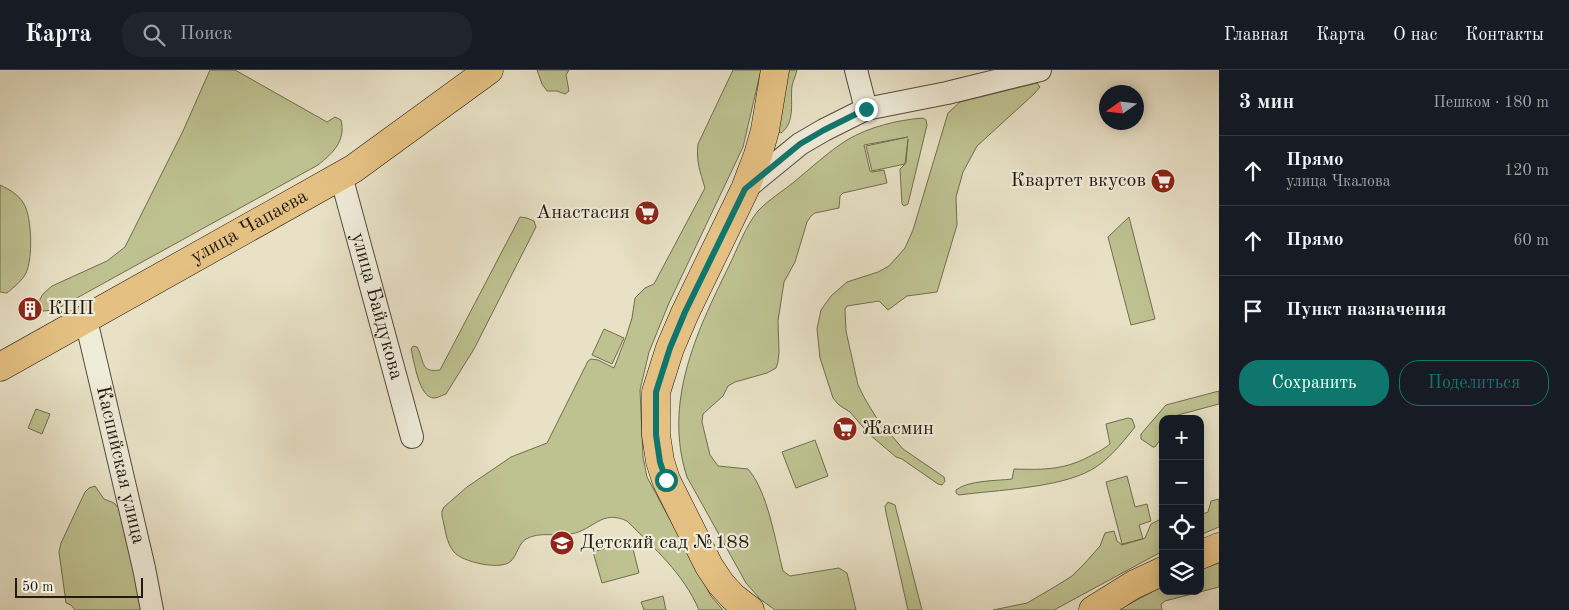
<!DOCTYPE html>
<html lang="ru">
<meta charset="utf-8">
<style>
:root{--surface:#171b24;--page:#20242c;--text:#f1f3f6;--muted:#9ea1a6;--line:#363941;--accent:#0f766e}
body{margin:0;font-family:"Old Standard TT",serif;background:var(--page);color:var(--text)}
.controls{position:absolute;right:15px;bottom:15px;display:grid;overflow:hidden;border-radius:10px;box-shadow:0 2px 12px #0003}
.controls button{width:45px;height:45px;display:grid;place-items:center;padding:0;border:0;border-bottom:1px solid var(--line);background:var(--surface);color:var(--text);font:25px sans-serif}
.compass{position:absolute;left:1099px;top:15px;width:45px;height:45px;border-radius:50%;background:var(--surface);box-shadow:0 2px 12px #0003;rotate:256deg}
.scale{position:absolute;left:15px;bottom:12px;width:128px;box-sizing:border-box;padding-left:5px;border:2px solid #221910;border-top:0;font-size:14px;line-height:18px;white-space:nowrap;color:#221910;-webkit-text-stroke:4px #f0ecda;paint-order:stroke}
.stop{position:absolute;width:15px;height:15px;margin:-11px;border:4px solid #0f766e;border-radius:50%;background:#fff}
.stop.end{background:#0f766e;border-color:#fff;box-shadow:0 1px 5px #0008}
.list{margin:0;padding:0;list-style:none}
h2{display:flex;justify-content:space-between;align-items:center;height:65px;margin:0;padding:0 20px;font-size:21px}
h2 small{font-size:16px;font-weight:400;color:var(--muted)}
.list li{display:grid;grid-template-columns:32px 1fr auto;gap:15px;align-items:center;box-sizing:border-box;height:70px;padding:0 20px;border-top:1px solid var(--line)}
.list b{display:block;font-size:19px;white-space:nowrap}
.list p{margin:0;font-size:16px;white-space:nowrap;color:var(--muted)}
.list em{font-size:16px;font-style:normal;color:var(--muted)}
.actions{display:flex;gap:10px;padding:15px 20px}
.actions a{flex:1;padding:11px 0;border:1px solid var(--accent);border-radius:20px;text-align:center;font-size:18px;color:var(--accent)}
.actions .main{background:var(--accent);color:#fff}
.icon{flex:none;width:28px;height:28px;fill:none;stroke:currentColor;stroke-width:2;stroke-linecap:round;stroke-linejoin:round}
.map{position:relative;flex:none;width:1219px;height:540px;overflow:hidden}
header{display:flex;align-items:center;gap:30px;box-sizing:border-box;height:70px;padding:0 25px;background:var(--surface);border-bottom:1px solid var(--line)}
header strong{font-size:24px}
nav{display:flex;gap:28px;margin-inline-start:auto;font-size:18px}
.search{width:350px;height:45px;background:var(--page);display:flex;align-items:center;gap:12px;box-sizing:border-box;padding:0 18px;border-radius:20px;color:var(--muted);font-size:19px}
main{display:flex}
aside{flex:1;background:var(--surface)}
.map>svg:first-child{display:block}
.green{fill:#bec190;stroke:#706d50}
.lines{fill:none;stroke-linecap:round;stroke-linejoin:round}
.minor-casing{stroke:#544b3e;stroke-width:24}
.major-casing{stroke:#221910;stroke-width:29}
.minor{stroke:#f0ecda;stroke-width:22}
.major{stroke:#e4c083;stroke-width:28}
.route{stroke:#0f766e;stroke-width:6}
.labels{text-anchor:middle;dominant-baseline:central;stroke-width:4.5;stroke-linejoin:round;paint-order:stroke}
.poi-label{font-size:20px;fill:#221910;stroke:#f0ecda;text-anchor:start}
.street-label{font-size:20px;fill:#221910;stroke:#f0ecda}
</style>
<header>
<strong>Карта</strong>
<div class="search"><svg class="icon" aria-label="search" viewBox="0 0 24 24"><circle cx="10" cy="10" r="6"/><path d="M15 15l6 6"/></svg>Поиск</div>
<nav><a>Главная</a><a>Карта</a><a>О нас</a><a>Контакты</a></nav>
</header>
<main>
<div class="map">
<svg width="1219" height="540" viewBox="0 0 1219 540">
<rect width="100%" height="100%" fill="#e8e1c6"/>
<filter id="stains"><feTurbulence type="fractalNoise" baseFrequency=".004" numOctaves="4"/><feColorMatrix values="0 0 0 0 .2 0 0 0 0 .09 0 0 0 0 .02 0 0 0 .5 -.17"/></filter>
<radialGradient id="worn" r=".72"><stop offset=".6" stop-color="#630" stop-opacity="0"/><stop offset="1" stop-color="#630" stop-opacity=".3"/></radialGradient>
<path class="green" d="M 210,0 L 235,0 L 327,52 L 335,47 L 341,50 C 346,71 333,83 318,95 L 55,240 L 43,241 L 39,235 L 40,229 L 43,224 L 52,216 L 107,191 L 125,177 L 183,61 Z
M 537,0 L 569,0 L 566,5 L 569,21 L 565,24 L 557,21 L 547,21 L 542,14 Z
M 733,0 L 761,0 L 743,77 L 669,233 L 649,282 L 640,320 L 643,387 L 647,407 L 711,526 L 723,540 L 699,540 C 683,503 655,479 627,451 C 601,439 594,460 571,464 C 556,467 540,461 526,469 C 519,473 517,485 511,491 C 501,501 462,492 454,482 C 446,473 445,457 442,446 L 442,441 L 444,437 L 467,417 L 511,387 L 547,373 L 588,291 L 591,289 L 598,290 L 614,298 L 626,267 L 632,248 L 635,228 L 645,218 L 654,214 L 705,118 C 700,101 696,92 698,74 Z
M 788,0 L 797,0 C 796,5 793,11 792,16 C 790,31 796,52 781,63 L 778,62 Z
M 1037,13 L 1040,17 L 1034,24 L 977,76 L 963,102 L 956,127 L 957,155 L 937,222 L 907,226 L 888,240 L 879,231 L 847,236 L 845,239 L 846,261 L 858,315 L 865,329 L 876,347 L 903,379 L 944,407 L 945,411 L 942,415 L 938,414 L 902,389 L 896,387 L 869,364 L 850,342 L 839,335 L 833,328 L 820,288 L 817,259 L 821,240 L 831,226 L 847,212 L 878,202 L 889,196 L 905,178 L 913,160 L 948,43 L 960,32 Z
M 923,48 L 926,50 L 927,55 L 908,134 L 904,136 L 902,134 L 900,99 L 906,93 L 908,69 L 905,94 L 872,101 L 866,76 L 908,67 L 864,75 L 870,101 L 872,102 L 884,100 L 887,113 L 843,123 L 840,126 L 839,138 L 815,143 L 811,146 L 807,152 L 795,192 L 784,212 L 778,251 L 779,282 L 778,292 L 776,298 L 767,303 L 735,312 L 728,316 L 723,326 L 703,344 L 702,352 L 710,385 L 718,396 L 748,399 C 768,422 775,470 783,501 L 790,506 L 839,498 L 847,503 L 856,540 L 775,540 L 760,529 L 746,513 L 687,407 C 663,333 696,263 728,198 C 737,180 746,155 758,141 C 768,130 783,121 794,112 C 811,98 828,82 847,70 C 869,57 897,50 923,48 Z
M 0,115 C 9,119 19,125 24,134 C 32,148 33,188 26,203 C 22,211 14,217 7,223 L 0,222 Z
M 520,147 L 527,148 L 534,151 L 536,157 L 474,279 L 446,324 C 442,325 438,328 434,328 C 419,328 414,291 411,279 L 413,276 L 417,277 C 425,290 419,303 440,300 Z
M 1129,147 L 1155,249 L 1131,255 L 1108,167 Z
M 604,259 L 624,268 L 612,294 L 592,285 Z
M 1219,321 L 1219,334 L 1178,345 L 1173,349 L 1163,349 L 1163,366 L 1155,377 L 1153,377 L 1141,369 L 1141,364 L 1166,335 Z
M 36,339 L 50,344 L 42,364 L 28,358 Z
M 1128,348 L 1132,349 L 1135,357 C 1122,373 1109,390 1091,400 C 1059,418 996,420 959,425 L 956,423 L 956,420 C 969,410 996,411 1012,409 L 1014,399 C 1045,400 1066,400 1094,384 C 1100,381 1105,378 1110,374 L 1106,354 Z
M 815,370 L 828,406 L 796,418 L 782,382 Z
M 1127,406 L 1135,437 L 1147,434 L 1151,451 L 1139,455 L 1143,469 L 1122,474 L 1106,412 Z
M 95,416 L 104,429 L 114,433 L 120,440 L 145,540 L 75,540 L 71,535 L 66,533 L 59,482 L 61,473 L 85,422 L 89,418 Z
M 1219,429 L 1219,457 L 1200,465 L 1200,445 L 1208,442 L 1211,431 Z
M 888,432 L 895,435 L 922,540 L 908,540 L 886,443 L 885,436 Z
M 1163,448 L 1163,481 L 1054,540 L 993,540 L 1027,533 L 1056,516 L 1072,506 L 1085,493 L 1100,476 L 1105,463 L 1114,461 L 1117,471 L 1122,475 L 1145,468 L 1151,454 Z
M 631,471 L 639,503 L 602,513 L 593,482 Z
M 1219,493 L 1219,517 L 1165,531 L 1161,534 L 1162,540 L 1118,540 L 1163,516 L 1163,521 L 1200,521 L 1200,500 Z
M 663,526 L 666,540 L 644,540 L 641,532 Z"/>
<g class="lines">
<defs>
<g id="minor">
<path d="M 856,0 L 866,39"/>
<path id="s1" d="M 341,106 L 412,367"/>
<path d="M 745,119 L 800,74 L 824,60 L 866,39 L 947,23 L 1040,0"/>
<path id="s2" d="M 86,250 L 144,498 L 152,540"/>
</g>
<g id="major">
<path id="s3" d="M 0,297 L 353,99 L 489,0"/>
<path d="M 1200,485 L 1219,477"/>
<path d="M 750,540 L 733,527 L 721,514 L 709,496 L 666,410 L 660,391 L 656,365 L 656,322 L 670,278 L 685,243 L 745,119 L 758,85 L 765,60 L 775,0"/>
<path d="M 1093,540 L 1133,515 L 1163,501"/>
</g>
</defs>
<use href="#minor" class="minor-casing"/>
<use href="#major" class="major-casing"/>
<use href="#minor" class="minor"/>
<use href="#major" class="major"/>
</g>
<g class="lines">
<path class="route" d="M 666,410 L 660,392 L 656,365 L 656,322 L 670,278 L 685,242 L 745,119 L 800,74 L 824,60 L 866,39"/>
</g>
<defs>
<symbol id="supermarket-disc" viewBox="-11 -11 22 22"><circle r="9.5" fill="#8f2418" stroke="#f0ecda"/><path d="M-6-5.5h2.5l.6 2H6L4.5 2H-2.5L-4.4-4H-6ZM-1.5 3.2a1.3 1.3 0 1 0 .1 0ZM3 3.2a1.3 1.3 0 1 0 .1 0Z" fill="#fff"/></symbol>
<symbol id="building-disc" viewBox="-11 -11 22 22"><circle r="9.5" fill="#8f2418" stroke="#f0ecda"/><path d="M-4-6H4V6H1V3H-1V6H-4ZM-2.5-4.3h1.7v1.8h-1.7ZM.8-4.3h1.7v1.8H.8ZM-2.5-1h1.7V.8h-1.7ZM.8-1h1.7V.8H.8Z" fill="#fff"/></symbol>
<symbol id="school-disc" viewBox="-11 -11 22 22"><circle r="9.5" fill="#8f2418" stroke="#f0ecda"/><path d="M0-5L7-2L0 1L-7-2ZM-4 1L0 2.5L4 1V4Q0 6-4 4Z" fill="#fff"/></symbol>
</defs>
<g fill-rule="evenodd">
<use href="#supermarket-disc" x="1149" y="97" width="28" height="28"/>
<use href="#supermarket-disc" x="633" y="129" width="28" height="28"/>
<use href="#building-disc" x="16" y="225" width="28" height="28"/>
<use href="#supermarket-disc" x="831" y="345" width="28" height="28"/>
<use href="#school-disc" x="548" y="459" width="28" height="28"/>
</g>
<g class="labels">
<g class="poi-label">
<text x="1146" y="111" text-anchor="end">Квартет вкусов</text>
<text x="630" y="143" text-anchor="end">Анастасия</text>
<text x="48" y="239">КПП</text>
<text x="862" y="359">Жасмин</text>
<text x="580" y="473">Детский сад №188</text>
</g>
<g class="street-label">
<text stroke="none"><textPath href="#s3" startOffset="286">улица Чапаева</textPath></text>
<text stroke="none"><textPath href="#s1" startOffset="135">улица Байдукова</textPath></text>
<text stroke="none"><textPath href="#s2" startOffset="149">Каспийская улица</textPath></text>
</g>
</g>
<rect width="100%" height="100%" filter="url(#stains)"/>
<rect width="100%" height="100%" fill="url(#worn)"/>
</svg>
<div class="controls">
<button>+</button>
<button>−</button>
<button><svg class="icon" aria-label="locate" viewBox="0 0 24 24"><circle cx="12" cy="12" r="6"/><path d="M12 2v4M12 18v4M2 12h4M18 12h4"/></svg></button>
<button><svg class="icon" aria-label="layers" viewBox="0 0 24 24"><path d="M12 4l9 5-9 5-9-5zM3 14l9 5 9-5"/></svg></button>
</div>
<svg class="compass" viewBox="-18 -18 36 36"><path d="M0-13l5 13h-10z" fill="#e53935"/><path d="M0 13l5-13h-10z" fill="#9ea1a6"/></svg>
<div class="scale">50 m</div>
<div class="stop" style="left:666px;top:410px"></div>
<div class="stop end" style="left:866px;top:39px"></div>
</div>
<aside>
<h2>3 мин<small>Пешком · 180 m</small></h2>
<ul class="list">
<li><svg class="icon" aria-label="ahead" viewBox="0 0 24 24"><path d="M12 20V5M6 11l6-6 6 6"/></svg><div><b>Прямо</b><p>улица Чкалова</p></div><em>120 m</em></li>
<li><svg class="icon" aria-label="ahead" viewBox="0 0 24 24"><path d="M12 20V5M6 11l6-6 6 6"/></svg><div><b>Прямо</b></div><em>60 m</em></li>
<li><svg class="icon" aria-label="arrive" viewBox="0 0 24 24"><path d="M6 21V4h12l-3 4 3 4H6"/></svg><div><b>Пункт назначения</b></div></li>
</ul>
<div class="actions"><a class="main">Сохранить</a><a>Поделиться</a></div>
</aside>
</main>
